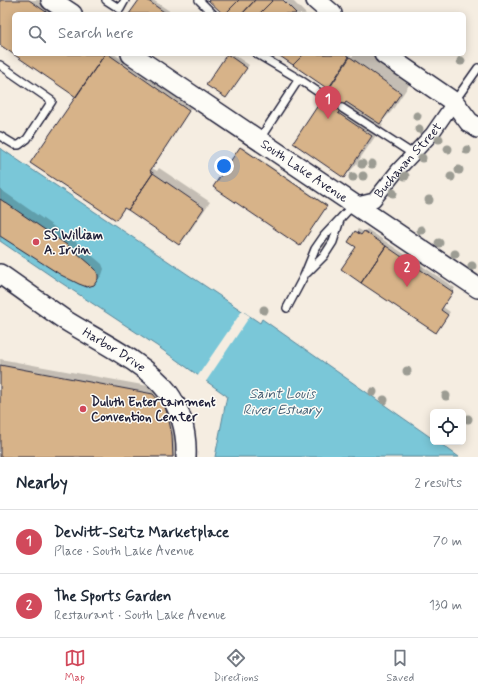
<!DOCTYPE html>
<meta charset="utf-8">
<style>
:root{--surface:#fff;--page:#f6f6f7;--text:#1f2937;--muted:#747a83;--line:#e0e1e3;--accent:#d1495b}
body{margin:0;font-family:Mynerve,sans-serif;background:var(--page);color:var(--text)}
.controls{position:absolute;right:12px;bottom:12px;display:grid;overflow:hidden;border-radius:6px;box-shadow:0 2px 10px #0003}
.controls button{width:36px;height:36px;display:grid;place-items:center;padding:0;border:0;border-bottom:1px solid var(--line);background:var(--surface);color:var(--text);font:20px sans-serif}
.you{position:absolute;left:224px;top:166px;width:14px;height:14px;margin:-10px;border:3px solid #fff;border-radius:50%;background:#1a73e8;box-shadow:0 0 0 6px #1a73e833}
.badge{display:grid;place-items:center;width:26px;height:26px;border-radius:50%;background:var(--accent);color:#fff;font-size:13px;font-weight:700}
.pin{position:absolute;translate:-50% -33px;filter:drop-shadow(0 1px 2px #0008)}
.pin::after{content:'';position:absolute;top:21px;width:14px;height:12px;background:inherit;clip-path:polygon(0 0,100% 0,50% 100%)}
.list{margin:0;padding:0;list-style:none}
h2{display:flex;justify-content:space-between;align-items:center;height:52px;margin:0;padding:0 16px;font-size:17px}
h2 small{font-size:13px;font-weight:400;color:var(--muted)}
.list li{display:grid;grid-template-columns:26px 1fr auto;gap:12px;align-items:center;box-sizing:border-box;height:64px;padding:0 16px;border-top:1px solid var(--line)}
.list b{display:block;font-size:15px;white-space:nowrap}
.list p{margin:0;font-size:13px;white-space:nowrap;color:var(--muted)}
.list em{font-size:13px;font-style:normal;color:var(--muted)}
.icon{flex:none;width:22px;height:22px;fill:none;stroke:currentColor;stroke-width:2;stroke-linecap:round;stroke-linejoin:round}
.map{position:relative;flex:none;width:478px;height:457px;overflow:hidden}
.search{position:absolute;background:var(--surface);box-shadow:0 2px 10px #0003;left:12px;right:12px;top:12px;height:44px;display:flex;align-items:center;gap:10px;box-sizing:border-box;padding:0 14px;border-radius:6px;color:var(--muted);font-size:15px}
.sheet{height:180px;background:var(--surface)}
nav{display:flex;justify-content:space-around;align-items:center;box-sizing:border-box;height:56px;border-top:1px solid var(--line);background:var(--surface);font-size:11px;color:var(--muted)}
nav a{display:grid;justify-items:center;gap:2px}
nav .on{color:var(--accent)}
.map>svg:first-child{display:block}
.water{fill:#7ac7d8;stroke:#578599}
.pier{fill:#f5ede1}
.shadow{fill:#0003}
.building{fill:#d7b389;stroke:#22223b}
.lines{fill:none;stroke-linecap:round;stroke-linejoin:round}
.lane-casing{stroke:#22223b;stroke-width:10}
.street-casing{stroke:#22223b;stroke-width:16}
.secondary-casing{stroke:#22223b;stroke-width:22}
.lane{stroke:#fdfcf7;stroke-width:7}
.street{stroke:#fdfcf7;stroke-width:13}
.secondary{stroke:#fdfcf7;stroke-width:19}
.tree{fill:#9c9c93}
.poi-dot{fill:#d1495b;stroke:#fdfcf7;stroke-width:1.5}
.labels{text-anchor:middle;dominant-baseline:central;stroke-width:3;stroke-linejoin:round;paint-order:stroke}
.street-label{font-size:13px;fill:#22223b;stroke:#fdfcf7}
.poi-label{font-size:13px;font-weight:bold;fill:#22223b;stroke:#fdfcf7;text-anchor:start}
.water-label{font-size:14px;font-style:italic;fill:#415c72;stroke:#fdfcf7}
</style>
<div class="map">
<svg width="478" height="457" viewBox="0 0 478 457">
<rect width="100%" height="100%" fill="#f5ede1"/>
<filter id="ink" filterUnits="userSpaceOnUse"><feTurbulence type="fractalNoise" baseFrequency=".025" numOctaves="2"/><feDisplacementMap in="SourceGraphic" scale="8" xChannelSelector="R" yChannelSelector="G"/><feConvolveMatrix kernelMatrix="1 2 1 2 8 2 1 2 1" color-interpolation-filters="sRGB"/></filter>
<g filter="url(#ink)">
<path class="water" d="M 0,148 L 260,323 L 262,319 L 433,439 L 433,442 L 438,442 L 459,457 L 215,457 L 227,396 L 157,346 L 60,282 L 0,241 Z"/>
<path class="pier" d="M 242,311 L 250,316 L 205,383 L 197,377 Z"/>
<path class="shadow" d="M 0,0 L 49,0 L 70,14 L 14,14 L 14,53 L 0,44 Z
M 140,0 L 153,0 L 174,14 L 130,14 Z
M 210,0 L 292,0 L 306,14 L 224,14 Z
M 15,54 L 114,54 L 191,108 L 152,168 L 157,171 L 159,168 L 210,202 L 185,238 L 179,244 L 125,207 L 116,219 L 77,96 Z
M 228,54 L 233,54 L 249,65 L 226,97 Z
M 279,54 L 352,54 L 348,59 L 349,59 L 355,54 L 371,54 L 411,82 L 391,112 L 380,123 L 383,125 L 355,166 L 344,177 L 335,80 L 328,87 Z
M 242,147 L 327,205 L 301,244 L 241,148 Z
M 0,189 L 76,242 L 102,264 L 104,269 L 102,275 L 96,282 L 0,235 Z
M 358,229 L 364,232 L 367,229 L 455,288 L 443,307 L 450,312 L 436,332 L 357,247 L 356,232 Z
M 326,242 L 327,243 L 324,248 L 322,247 Z
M 0,359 L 159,388 L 178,429 L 177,457 L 0,457 Z"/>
<path class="building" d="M 0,0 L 29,0 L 49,14 L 14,14 L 14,54 L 105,54 L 76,97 L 0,45 Z
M 139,0 L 147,0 L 167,14 L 129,14 Z
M 208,0 L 239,0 L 225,14 L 223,14 Z
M 239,0 L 255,0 L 242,14 L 225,14 Z
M 255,0 L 273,0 L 259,14 L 242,14 Z
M 273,0 L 283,0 L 296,13 L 295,14 L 259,14 Z
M 105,54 L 108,54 L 189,111 L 150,171 L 153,173 L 128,210 L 124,208 L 116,220 L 30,163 Z
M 227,54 L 247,68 L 226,98 L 206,85 Z
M 277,54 L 304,54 L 293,65 Z
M 304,54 L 345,54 L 349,57 L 328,89 L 293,65 Z
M 350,57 L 401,93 L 380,124 L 346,102 L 342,108 L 338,113 L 372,136 L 344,178 L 293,143 Z
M 240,147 L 327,206 L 300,246 L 213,187 Z
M 153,173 L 204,208 L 179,245 L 128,210 Z
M 0,199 L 70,247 L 90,264 L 96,270 L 98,275 L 98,279 L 94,285 L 87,287 L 79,284 L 61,275 L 0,236 Z
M 355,231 L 361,235 L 364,231 L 386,246 L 361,283 L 341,269 L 356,247 L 348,242 Z
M 386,246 L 453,292 L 441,310 L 448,315 L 436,333 L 361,283 Z
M 0,365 L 153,394 L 158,400 L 163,401 L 168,416 L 172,435 L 173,457 L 0,457 Z"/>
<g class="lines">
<defs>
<path id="lane" d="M 106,0 L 120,9 L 125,0
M 199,0 L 213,14
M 257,54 L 299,79 L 259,140
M 0,65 L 52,101 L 27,139 L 19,145 L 15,145 L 0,136
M 299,79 L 324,96
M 454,102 L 478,68
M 342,108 L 413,154
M 307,273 L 324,256 L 333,242 L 340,220
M 287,308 L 304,276 L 315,249 L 324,236 L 353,205"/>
<g id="street">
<path id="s1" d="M 353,205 L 374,200 L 398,170 L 432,134 L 454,102"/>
</g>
<g id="secondary">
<path d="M 51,0 L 72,14"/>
<path d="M 316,0 L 332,14"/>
<path id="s2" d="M 131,54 L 478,288"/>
<path d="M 384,54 L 454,102 L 469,122 L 478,128"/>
<path id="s3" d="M 0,274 C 22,289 43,305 65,320 C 95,339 146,363 167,391 C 181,410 187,434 186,457"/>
</g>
</defs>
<use href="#lane" class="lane-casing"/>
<use href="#street" class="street-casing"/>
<use href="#secondary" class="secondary-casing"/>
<use href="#lane" class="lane"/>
<use href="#street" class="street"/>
<use href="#secondary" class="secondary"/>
</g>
<g class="tree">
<circle cx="461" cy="61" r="4.5"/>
<circle cx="417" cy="116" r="4.5"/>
<circle cx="419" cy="129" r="4.5"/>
<circle cx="439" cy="139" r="4.5"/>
<circle cx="448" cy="149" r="4.5"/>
<circle cx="467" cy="150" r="4.5"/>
<circle cx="422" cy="158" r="4.5"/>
<circle cx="362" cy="164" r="4.5"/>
<circle cx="372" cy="164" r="4.5"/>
<circle cx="459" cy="170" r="4.5"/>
<circle cx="363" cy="176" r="4.5"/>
<circle cx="405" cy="176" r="4.5"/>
<circle cx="353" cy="177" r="4.5"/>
<circle cx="451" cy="177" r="4.5"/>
<circle cx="393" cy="193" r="4.5"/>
<circle cx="429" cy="200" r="4.5"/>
<circle cx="421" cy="230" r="4.5"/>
<circle cx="439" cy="243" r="4.5"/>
<circle cx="455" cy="254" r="4.5"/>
<circle cx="472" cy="266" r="4.5"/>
<circle cx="264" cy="310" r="4.5"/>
<circle cx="407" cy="371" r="4.5"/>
<circle cx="373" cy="392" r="4.5"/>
<circle cx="446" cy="396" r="4.5"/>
<circle cx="384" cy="400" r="4.5"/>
<circle cx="468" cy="419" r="4.5"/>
</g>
</g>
<g class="poi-dot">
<circle cx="36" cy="242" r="4"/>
<circle cx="83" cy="409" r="4"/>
</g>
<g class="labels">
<g class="street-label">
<text stroke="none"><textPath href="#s1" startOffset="74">Buchanan Street</textPath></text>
<text stroke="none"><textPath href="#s2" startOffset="209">South Lake Avenue</textPath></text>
<text stroke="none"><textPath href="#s3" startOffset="137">Harbor Drive</textPath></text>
</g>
<g class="poi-label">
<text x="44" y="235">SS William<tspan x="44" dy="15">A. Irvin</tspan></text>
<text x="91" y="402">Duluth Entertainment<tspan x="91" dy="15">Convention Center</tspan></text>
</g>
<g class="water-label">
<text x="282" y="394">Saint Louis<tspan x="282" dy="16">River Estuary</tspan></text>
</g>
</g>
</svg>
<div class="controls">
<button><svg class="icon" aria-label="locate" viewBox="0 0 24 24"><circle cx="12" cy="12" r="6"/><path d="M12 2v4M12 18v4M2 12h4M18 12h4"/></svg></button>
</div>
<div class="you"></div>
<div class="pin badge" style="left:328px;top:119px">1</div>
<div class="pin badge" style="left:407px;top:287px">2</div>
<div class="search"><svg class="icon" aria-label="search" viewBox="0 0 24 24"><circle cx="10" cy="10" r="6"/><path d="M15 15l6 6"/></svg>Search here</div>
</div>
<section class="sheet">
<h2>Nearby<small>2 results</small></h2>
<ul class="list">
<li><span class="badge">1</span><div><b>DeWitt-Seitz Marketplace</b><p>Place · South Lake Avenue</p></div><em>70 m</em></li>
<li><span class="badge">2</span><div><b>The Sports Garden</b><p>Restaurant · South Lake Avenue</p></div><em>130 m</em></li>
</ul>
</section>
<nav>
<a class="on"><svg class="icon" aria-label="map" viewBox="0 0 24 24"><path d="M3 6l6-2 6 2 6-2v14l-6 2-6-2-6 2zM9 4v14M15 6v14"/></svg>Map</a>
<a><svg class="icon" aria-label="directions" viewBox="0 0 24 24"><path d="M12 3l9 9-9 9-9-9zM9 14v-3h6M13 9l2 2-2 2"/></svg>Directions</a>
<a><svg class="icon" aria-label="saved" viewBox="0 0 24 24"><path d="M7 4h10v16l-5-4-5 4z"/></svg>Saved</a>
</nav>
